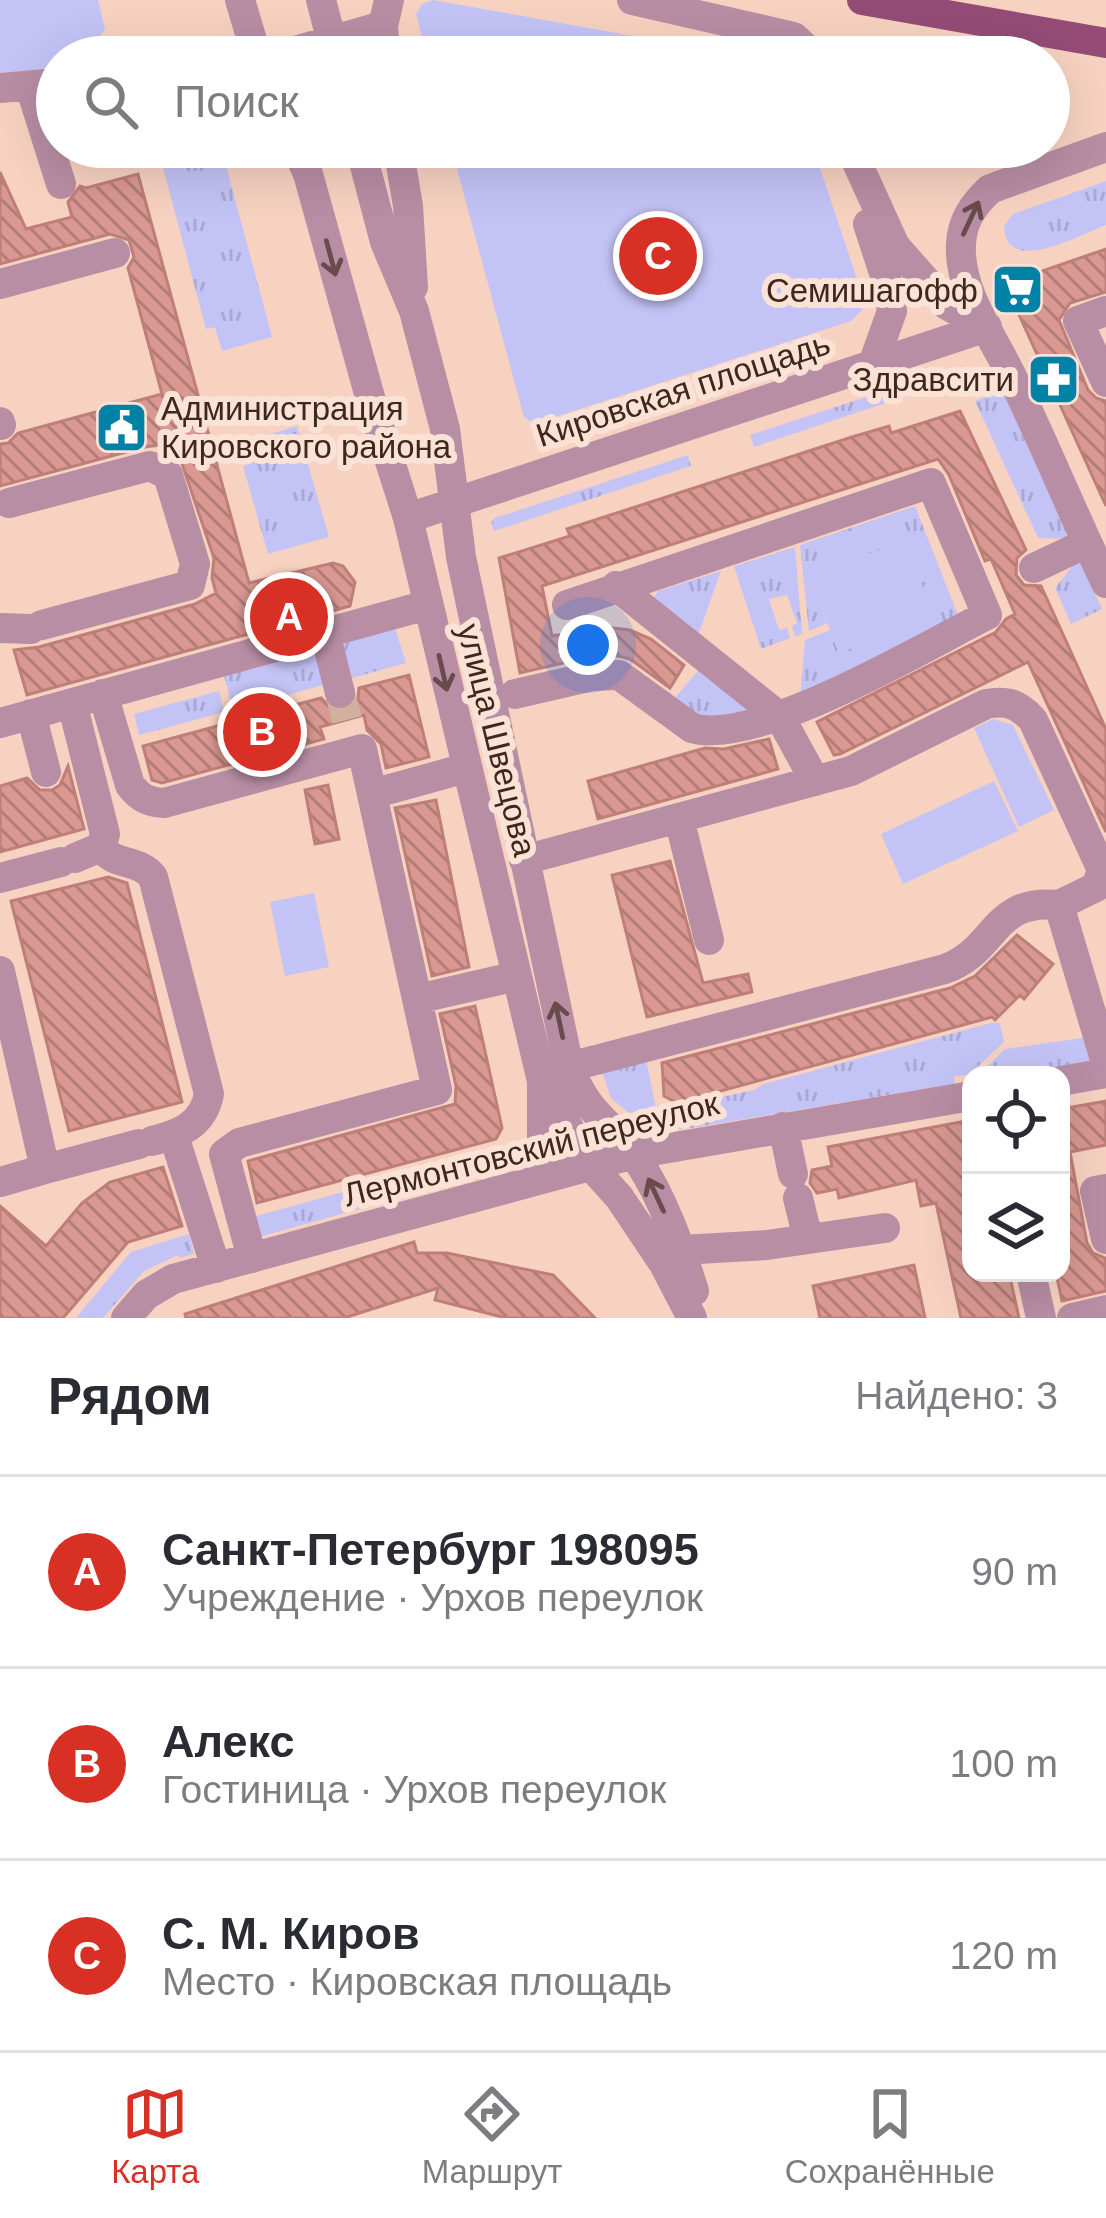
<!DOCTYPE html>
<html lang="ru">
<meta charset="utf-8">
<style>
:root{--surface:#fff;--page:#f2f2f3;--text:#2b2b33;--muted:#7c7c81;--line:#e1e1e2;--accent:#d93025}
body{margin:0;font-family:Arial,sans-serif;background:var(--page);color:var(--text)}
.controls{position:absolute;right:36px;bottom:36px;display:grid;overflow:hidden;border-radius:24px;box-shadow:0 12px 48px #0002}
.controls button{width:108px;height:108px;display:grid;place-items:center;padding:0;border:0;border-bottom:3px solid var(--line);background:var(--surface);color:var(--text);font:60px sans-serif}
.you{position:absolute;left:588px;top:645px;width:42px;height:42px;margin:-30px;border:9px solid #fff;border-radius:50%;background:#1a73e8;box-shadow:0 0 0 18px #1a73e833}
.badge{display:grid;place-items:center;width:78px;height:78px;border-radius:50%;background:var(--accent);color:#fff;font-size:39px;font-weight:700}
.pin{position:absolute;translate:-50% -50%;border:6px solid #fff;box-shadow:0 3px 12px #0006}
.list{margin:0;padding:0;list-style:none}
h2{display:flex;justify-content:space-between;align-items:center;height:156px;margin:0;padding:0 48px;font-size:51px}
h2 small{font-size:39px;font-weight:400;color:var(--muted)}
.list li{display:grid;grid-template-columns:78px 1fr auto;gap:36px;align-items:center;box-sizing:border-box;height:192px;padding:0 48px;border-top:3px solid var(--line)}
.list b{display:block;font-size:45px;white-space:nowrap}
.list p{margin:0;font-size:39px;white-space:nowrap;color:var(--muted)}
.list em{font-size:39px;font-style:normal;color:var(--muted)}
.icon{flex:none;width:66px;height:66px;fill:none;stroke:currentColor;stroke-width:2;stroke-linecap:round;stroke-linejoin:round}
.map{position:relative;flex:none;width:1106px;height:1318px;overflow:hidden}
.search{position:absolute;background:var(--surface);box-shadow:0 12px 48px #0002;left:36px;right:36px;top:36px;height:132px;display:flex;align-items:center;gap:30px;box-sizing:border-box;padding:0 42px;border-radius:66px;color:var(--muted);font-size:45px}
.sheet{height:732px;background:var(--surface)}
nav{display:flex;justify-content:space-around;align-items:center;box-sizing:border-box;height:168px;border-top:3px solid var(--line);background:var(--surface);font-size:33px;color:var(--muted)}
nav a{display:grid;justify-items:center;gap:6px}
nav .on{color:var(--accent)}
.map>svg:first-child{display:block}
.grass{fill:url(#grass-tufts)}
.park{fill:#c4c3f6}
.building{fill:url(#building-back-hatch);stroke:#bf7f79;stroke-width:3}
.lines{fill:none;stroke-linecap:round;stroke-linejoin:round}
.minor-tunnel{stroke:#d2b0a0;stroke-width:30;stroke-dasharray:30 15;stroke-linecap:butt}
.minor{stroke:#b88ea4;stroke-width:30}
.major{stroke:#944c76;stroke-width:30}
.oneway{stroke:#694b4c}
.labels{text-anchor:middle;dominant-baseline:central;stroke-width:12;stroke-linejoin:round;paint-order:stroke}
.poi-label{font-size:33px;fill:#3f271d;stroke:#fbe2d7;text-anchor:end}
.street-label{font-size:33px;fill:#3f271d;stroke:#fbe2d7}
</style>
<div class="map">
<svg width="1106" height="1318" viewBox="0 0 1106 1318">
<defs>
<pattern id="grass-tufts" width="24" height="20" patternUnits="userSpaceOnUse" patternTransform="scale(3)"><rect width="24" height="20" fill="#c4c3f6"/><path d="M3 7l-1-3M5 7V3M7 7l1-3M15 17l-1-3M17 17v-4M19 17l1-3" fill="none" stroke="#a9a8d2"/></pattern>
<pattern id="building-back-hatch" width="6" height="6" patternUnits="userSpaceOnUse" patternTransform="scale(3)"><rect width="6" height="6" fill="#da9892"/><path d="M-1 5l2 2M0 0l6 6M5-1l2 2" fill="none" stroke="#b27c77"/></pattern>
</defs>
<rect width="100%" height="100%" fill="#f7d2c1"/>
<path class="grass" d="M 210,147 L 221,147 L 272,337 L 222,351 L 215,327 L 206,329 L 161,160 Z
M 1106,181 L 1106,225 C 1080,235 1005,277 1004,226 L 1013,214 Z
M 943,372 L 946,383 L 754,447 L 750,435 Z
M 1002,390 L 1070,539 L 1038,538 L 975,401 Z
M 297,426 L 329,537 L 268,554 L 243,466 L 253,463 L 246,441 Z
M 688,455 L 691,466 L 494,531 L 491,521 L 495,518 Z
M 915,506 L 960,620 L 800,699 L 805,640 L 830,630 L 840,653 L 886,630 L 934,616 L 809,575 L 827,623 L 809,631 L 800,545 Z
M 795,547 L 802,634 L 795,637 L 792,626 L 797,623 L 787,595 L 769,599 L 779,630 L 787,628 L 790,638 L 761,649 L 734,566 Z
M 1079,558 L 1102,609 L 1071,624 L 1055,588 Z
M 721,571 L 696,641 L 652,601 L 658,591 Z
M 395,628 L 406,663 L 345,680 L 334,642 Z
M 314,647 L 330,683 L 233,710 L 224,676 Z
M 704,664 L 756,705 L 736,724 L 668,706 Z
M 219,691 L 224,712 L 139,735 L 134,714 Z
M 991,1023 L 1000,1023 L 1004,1042 L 969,1075 L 954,1076 L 954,1084 L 679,1130 L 677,1113 L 696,1108 L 699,1102 L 754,1090 L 764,1084 Z
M 1089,1037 L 1094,1054 L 1090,1062 L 1012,1075 L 979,1075 L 1005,1049 Z
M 646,1059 L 656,1109 L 629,1113 L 611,1098 L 601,1069 Z
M 500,1148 L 506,1168 L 259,1237 L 253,1217 Z
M 189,1234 L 194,1254 L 180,1258 L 178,1255 L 144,1271 L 103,1318 L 76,1318 L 131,1252 Z"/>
<path class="park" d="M 0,0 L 98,0 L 105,29 C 98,42 72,56 57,57 L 57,61 L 24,79 L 0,81 Z
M 433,0 L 750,57 L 427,57 L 416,14 L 422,4 Z
M 451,147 L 813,147 L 862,294 L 862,310 L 851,321 L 534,424 L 524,417 Z
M 906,540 L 934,617 L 890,636 L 885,631 L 839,654 L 809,575 Z
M 993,719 L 1013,725 L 1054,810 L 1019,827 L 974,728 Z
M 994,781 L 1018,831 L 903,884 L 881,834 Z
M 314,893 L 329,967 L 285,976 L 270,902 Z"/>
<path class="building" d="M 0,172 L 26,229 L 72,217 L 68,202 L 80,186 L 86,188 L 138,174 L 249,583 L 333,563 L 343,566 L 355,582 L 350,606 L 27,695 L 14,650 L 39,647 L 195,604 L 216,593 L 212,578 L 214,558 L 175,443 L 145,447 L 0,486 L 0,444 L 8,443 L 18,433 L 162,394 L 128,268 L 134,257 L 129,240 L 110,234 L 0,264 Z
M 1106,249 L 1106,292 L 1070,303 L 1059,320 L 1088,390 L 1096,398 L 1106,401 L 1106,506 L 1010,295 L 1016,280 Z
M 960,411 L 1026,550 L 1017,558 L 1016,575 L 1024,585 L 1041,586 L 1106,729 L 1106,832 L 1028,662 L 840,754 L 834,755 L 817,722 L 996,632 L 1006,619 L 1015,614 L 991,559 L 985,561 L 949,475 L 938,459 L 542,586 L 552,636 L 604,627 L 630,630 L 651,639 L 684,665 L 670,688 L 630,659 L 618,656 L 589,657 L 520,673 L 499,558 L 570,536 L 567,529 L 852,437 L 889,426 L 891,433 Z
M 409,675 L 429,757 L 386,768 L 381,744 L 367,730 L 364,715 L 320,727 L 324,739 L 162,783 L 152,780 L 143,746 L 321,698 L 334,711 L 346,711 L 358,699 L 359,688 Z
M 769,739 L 778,769 L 598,819 L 588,781 L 705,748 L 724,749 Z
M 68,766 L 84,829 L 0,852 L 0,786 L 27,778 L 40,790 L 52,790 L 60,785 Z
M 328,785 L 339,839 L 315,844 L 305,790 Z
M 436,800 L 469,967 L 432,976 L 395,808 Z
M 670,861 L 703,983 L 748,974 L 752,992 L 647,1017 L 612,875 Z
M 108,877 L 127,883 L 182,1102 L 69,1131 L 11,901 Z
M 1017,935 L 1053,964 L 1024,999 L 1020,995 L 995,1020 L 992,1017 L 677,1103 L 664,1096 L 662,1063 L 950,988 L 975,976 Z
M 475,1006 L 502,1128 L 496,1139 L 257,1203 L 248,1161 L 455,1104 L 456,1086 L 440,1014 Z
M 1106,1101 L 1106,1145 L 1070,1152 L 1087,1243 L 1093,1253 L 1105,1258 L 1106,1291 L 1062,1301 L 1056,1273 L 1061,1273 L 1061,1109 Z
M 971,1120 L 971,1273 L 1009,1273 L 1019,1318 L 961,1318 L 936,1203 L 921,1206 L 916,1180 L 839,1198 L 837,1189 L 817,1193 L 810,1183 L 812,1170 L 832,1166 L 828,1147 Z
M 163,1167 L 182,1226 L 128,1242 L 63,1318 L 0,1318 L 0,1206 L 46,1246 L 82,1203 L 110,1182 Z
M 414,1242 L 417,1253 L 447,1253 L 553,1275 L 595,1318 L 506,1318 L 435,1300 L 438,1288 L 344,1318 L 186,1318 L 185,1314 Z
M 914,1265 L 925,1318 L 820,1318 L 813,1286 Z"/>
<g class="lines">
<path class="minor-tunnel" d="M 340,693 L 347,720"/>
<path class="minor" d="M 240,0 L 257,57
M 321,0 L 336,57
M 632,0 L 794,37 L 815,57
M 274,57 L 383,26
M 385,57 L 383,26 L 389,0
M 30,86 L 61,184
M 0,88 L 57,83
M 296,147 L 308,174 L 373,408 L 408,518 L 542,1081 L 590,1165 L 619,1197 L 664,1264 L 692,1318
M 360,147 L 385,242 L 414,311 L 445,429 L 461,557 L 569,1067 C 589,1118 610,1120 637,1159 C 663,1198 680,1246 694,1291
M 398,147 L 408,206 L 413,287
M 850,147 L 895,246 L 947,305 L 987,327
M 1106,147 L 990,189 C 973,205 962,221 961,244 C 958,292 995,339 1014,381 C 1046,448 1074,516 1106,583
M 868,224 L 888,285 L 892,311 L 873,364
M 0,284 L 115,253
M 1106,311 L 1078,321 L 1106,382
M 0,422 L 1,425
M 9,503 L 150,466 L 168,475 L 195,564 L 190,585 L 42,625
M 408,518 L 987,327
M 1034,568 L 1087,543
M 616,586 L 780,717 L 815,781
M 0,628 L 31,629
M 325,633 L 340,693
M 103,694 L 130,785 C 140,798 148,802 164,803 L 362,749 L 437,1090 L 239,1143 L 224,1154 L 252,1258
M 515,694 L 593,676 L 619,675 L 692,728 C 757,747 924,647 987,615 L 931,483 L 567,605
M 72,703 L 105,834 L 101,847 L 75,858
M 31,714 L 46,772
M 0,723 L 427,605
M 372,794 L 466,768
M 679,818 L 709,940
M 101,847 C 115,867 138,858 153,877 L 209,1094 C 203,1125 180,1134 152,1141
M 524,860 L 851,771 L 986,704 C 1008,700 1018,704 1033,720 L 1102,870 L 1096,887 L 1059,905 L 1106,1063
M 0,878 L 61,862
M 0,971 L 45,1169 L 139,1144
M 417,999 L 517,976
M 569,1067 L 945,969 C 998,950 991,898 1059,905
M 542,1081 L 542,1177
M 1061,1081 L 1106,1073
M 783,1127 L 793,1174
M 174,1136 L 216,1268
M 0,1182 L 45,1169
M 1106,1189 L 1095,1191 L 1106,1239
M 798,1198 L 808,1239
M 681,1250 L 767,1245 L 885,1228
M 1031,1273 L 1041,1318
M 126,1318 L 146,1295 L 173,1279 L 634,1154 L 971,1096
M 1072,1318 L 1106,1310"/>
<path class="major" d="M 862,0 L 1106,43"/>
</g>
<defs><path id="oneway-shaft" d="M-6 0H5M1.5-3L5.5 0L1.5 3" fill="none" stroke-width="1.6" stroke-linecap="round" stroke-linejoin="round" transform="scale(3)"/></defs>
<g class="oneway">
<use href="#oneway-shaft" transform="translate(971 218) rotate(-65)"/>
<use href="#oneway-shaft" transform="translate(331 258) rotate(75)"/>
<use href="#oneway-shaft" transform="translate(443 673) rotate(77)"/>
<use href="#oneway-shaft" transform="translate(559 1020) rotate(-102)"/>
<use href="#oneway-shaft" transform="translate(656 1195) rotate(-115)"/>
</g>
<defs>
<symbol id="supermarket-square" viewBox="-11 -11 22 22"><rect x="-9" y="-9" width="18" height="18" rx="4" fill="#0082a6" stroke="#fbe2d7"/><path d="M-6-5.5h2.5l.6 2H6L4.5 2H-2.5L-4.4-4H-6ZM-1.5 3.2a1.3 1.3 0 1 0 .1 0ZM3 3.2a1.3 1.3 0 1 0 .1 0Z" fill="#fff"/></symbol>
<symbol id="pharmacy-square" viewBox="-11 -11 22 22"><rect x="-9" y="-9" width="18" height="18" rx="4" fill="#0082a6" stroke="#fbe2d7"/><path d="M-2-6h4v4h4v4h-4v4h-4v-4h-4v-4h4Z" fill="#fff"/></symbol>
<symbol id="civic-square" viewBox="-11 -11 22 22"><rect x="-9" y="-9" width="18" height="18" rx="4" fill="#0082a6" stroke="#fbe2d7"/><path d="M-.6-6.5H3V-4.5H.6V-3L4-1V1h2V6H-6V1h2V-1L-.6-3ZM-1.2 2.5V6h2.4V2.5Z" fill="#fff"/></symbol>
</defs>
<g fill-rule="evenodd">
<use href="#supermarket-square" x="988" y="260" width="59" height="59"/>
<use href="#pharmacy-square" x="1024" y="350" width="59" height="59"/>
<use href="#civic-square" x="92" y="398" width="59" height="59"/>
</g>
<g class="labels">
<g class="poi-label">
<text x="978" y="290">Семишагофф</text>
<text x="1014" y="379">Здравсити</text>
<text x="161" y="408" text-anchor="start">Администрация<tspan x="161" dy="38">Кировского района</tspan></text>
</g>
<g class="street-label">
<text transform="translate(683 389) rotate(-18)">Кировская площадь</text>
<text transform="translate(497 740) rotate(76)">улица Швецова</text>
<text transform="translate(531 1149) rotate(-14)">Лермонтовский переулок</text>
</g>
</g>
</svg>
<div class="controls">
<button><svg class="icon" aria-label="locate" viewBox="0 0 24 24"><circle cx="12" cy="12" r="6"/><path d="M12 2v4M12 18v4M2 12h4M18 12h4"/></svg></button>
<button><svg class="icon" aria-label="layers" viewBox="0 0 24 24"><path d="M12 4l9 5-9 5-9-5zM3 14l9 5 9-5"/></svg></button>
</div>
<div class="you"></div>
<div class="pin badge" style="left:289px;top:617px">A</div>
<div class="pin badge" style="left:262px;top:732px">B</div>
<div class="pin badge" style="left:658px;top:256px">C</div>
<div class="search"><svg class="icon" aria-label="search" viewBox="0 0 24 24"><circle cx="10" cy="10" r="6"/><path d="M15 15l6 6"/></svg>Поиск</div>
</div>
<section class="sheet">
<h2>Рядом<small>Найдено: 3</small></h2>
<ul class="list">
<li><span class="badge">A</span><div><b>Санкт-Петербург 198095</b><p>Учреждение · Урхов переулок</p></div><em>90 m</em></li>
<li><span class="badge">B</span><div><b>Алекс</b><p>Гостиница · Урхов переулок</p></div><em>100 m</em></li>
<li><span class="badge">C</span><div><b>С. М. Киров</b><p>Место · Кировская площадь</p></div><em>120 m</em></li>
</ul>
</section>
<nav>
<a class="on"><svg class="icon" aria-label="map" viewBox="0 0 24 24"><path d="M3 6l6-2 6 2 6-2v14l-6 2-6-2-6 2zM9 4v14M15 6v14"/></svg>Карта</a>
<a><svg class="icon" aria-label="directions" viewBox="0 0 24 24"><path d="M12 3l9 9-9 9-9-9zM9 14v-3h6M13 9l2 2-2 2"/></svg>Маршрут</a>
<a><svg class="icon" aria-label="saved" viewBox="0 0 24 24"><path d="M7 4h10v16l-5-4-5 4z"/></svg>Сохранённые</a>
</nav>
